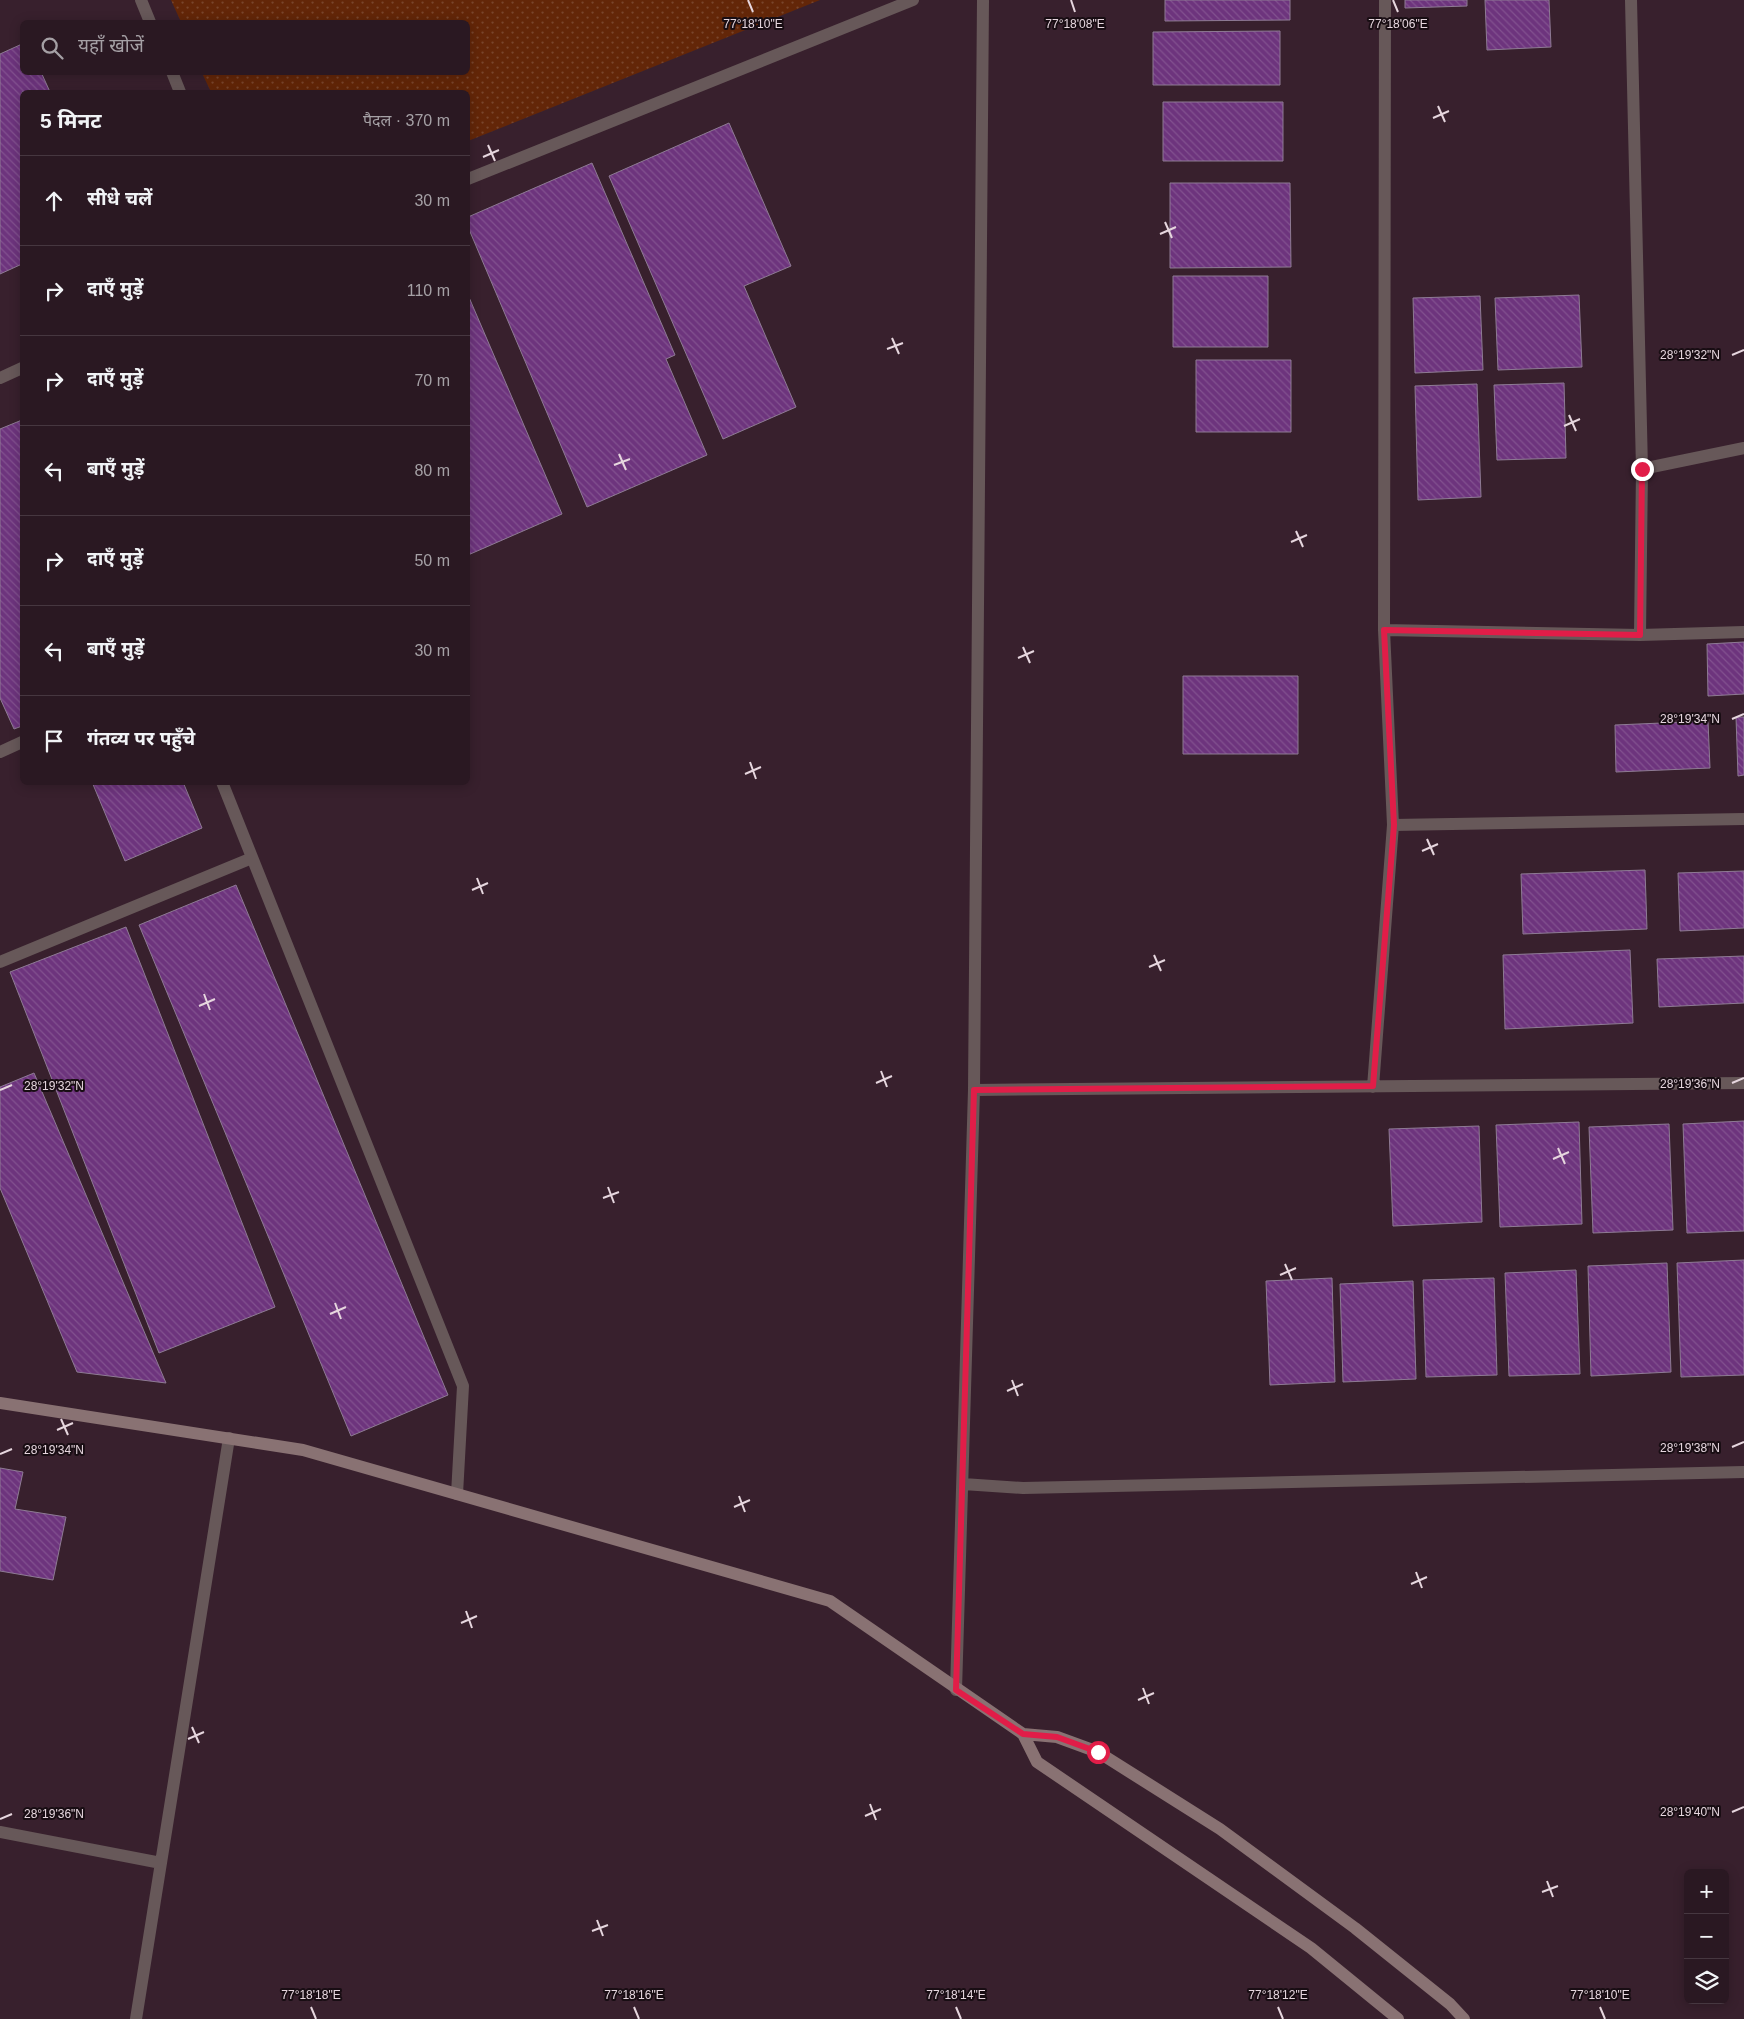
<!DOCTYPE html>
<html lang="hi">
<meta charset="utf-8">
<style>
:root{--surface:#2a1822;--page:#36252f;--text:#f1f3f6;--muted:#a5a0a5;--line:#463740}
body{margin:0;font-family:Helvetica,"Noto Sans Devanagari",sans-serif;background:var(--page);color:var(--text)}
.controls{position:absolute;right:15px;bottom:15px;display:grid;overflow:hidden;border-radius:8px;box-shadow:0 2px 12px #0003}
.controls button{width:45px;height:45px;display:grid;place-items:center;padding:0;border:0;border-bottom:1px solid var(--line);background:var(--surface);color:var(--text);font:25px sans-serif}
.stop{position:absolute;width:15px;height:15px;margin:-11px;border:4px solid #e11d48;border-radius:50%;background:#fff}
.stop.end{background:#e11d48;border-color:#fff;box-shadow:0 1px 5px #0008}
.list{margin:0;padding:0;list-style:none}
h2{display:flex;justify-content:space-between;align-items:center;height:65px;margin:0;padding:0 20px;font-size:21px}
h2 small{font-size:16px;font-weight:400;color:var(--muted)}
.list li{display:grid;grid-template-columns:32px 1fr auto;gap:15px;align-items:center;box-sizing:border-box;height:90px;padding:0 20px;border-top:1px solid var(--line)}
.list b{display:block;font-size:19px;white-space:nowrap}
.list em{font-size:16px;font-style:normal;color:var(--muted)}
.icon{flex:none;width:28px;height:28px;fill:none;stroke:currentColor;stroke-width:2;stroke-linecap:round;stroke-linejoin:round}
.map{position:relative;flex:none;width:1744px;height:2019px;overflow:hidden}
.search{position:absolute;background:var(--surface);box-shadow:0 2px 12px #0003;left:20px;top:20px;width:450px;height:55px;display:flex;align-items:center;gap:12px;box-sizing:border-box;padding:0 18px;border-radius:8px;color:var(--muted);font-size:19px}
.panel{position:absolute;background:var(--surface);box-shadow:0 2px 12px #0003;left:20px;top:90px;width:450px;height:695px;border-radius:8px}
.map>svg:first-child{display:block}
.green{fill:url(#green-dots)}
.building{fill:url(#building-back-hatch);stroke:#8e7b94}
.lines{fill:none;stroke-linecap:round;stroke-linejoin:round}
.lane{stroke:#675859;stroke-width:12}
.street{stroke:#675859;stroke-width:12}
.secondary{stroke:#897273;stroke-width:12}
.route{stroke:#e11d48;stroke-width:6}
.ticks{fill:none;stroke:#e6d6de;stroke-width:2}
.ticks-label{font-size:12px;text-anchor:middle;fill:#e6d6de;stroke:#180d13;stroke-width:4;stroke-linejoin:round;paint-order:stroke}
</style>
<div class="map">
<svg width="1744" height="2019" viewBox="0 0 1744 2019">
<defs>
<pattern id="green-dots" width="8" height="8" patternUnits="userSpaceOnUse" patternTransform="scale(1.25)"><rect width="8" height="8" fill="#632608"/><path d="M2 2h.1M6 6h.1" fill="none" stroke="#79452c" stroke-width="1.8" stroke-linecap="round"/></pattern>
<pattern id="building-back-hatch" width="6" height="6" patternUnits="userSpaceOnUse" patternTransform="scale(1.25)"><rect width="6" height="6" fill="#6d347d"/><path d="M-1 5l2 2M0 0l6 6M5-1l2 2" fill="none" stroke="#82518f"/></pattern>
</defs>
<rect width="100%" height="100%" fill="#38202d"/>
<path class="green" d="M 171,0 L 820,0 L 468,141 L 468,92 L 211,92 L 202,73 L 468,72 L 468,22 L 181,22 Z"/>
<path class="building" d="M 1165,0 L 1290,0 L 1290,20 L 1165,21 Z
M 1405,0 L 1467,0 L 1467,6 L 1405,8 Z
M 1485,0 L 1549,0 L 1551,47 L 1487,50 Z
M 1280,31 L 1280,85 L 1153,85 L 1153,32 Z
M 22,44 L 22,72 L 41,72 L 50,92 L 22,92 L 22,264 L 0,274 L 0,54 Z
M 1163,102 L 1283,102 L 1283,161 L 1163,161 Z
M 729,123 L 791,266 L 744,286 L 796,407 L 723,439 L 609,176 Z
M 592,163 L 675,355 L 666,359 L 707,455 L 587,507 L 468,227 L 468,217 Z
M 1170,183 L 1290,183 L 1291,267 L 1170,268 Z
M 1173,276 L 1268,276 L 1268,347 L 1173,347 Z
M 468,295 L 562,514 L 468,555 Z
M 1579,295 L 1582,367 L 1498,370 L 1495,298 Z
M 1480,296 L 1483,370 L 1415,373 L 1413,298 Z
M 1196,360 L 1291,360 L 1291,432 L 1196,432 Z
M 1564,383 L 1566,458 L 1497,460 L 1494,385 Z
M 1477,384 L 1481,497 L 1418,500 L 1415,386 Z
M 22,420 L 22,726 L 14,729 L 0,698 L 0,429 Z
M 1744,642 L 1744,694 L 1708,696 L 1707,644 Z
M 1183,676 L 1298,676 L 1298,754 L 1183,754 Z
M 1736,717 L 1744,717 L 1744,775 L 1738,776 Z
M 1708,721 L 1710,768 L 1616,772 L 1615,725 Z
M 92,782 L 183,782 L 202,828 L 125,861 Z
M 1645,870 L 1647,929 L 1523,934 L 1521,874 Z
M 1744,871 L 1744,928 L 1680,931 L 1678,873 Z
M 236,885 L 448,1395 L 351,1436 L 139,925 Z
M 126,927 L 275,1307 L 159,1353 L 10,972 Z
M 1630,950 L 1633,1023 L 1505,1029 L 1503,955 Z
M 1744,956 L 1744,1003 L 1659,1007 L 1657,959 Z
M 34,1073 L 166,1383 L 77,1372 L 0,1188 L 0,1087 Z
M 1744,1121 L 1744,1231 L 1687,1233 L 1683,1124 Z
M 1579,1122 L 1582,1224 L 1500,1227 L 1496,1125 Z
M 1669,1124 L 1673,1230 L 1593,1233 L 1589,1127 Z
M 1479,1126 L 1482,1222 L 1393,1226 L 1389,1129 Z
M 1744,1260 L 1744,1375 L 1681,1377 L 1677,1263 Z
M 1667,1263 L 1671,1372 L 1591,1376 L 1588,1266 Z
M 1576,1270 L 1580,1374 L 1509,1376 L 1505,1273 Z
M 1332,1278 L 1335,1382 L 1270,1385 L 1266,1281 Z
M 1494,1278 L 1497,1375 L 1426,1377 L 1423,1280 Z
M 1413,1281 L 1416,1379 L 1343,1382 L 1340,1284 Z
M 0,1468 L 23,1472 L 15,1509 L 66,1517 L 53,1580 L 0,1571 Z"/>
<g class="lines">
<path class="lane" d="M 0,1832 L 161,1863
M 136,2019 L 229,1438"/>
<path class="street" d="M 141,0 L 150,22
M 1631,0 L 1642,469 L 1640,635
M 172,72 L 180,92
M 468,179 L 913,0
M 0,378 L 22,368
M 1642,469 L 1744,448
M 1384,630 L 1640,635 L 1744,632
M 0,752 L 22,742
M 222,782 L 463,1386 L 457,1494
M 1393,825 L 1744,819
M 0,962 L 252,858
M 1373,1087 L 1393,825 L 1384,630 L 1385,0
M 974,1090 L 1744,1083
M 963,1484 L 1023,1488 L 1744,1472
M 956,1690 L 974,1090 L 983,0"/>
<path class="secondary" d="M 0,1403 L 303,1450 L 830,1601 L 1023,1734 L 1057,1737 L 1098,1752 L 1220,1829 L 1355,1928 L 1450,2004 L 1464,2019
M 1023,1734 L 1037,1762 L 1311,1948 L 1398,2019"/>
</g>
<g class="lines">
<path class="route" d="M 1098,1752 L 1057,1737 L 1023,1734 L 956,1690 L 974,1090 L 1373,1086 L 1394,825 L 1384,630 L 1640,635 L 1642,469"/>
</g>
<path class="ticks" d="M 748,0 L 753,12M 1071,0 L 1075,12M 1393,0 L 1398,12M 1438,106 L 1445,122M 1433,118 L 1449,111M 488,145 L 495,161M 483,157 L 499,150M 1165,222 L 1172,238M 1160,234 L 1176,227M 892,338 L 899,354M 887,349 L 903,343M 1732,355 L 1744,350M 1569,415 L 1576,431M 1564,426 L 1580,419M 619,454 L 626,470M 614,465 L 630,459M 1296,531 L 1303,547M 1291,542 L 1307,535M 1023,647 L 1030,663M 1018,658 L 1034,651M 1732,719 L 1744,714M 750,762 L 756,779M 745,774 L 761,767M 1427,839 L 1434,855M 1422,851 L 1438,844M 477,878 L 483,894M 472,890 L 488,883M 1154,955 L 1161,971M 1149,967 L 1165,960M 204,994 L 210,1010M 199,1006 L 215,999M 881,1071 L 887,1087M 876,1083 L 892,1076M 1732,1083 L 1744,1078M 0,1090 L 12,1085M 1558,1148 L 1565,1164M 1553,1159 L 1569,1152M 608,1187 L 614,1203M 603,1198 L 619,1192M 1285,1264 L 1292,1280M 1280,1275 L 1296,1268M 335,1303 L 341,1319M 330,1314 L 346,1307M 1012,1380 L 1018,1396M 1007,1391 L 1023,1384M 61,1419 L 68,1435M 57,1430 L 73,1423M 1732,1447 L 1744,1442M 0,1454 L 12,1449M 739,1496 L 745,1512M 734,1507 L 750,1500M 1416,1572 L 1422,1588M 1411,1584 L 1427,1577M 466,1611 L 472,1628M 461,1623 L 477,1616M 1143,1688 L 1149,1704M 1138,1700 L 1154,1693M 192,1727 L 199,1743M 188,1739 L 204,1732M 870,1804 L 876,1820M 1732,1812 L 1744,1807M 865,1816 L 881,1809M 0,1819 L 12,1814M 1547,1881 L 1553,1897M 1542,1892 L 1558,1886M 597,1920 L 603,1936M 592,1931 L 608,1925M 311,2007 L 316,2019M 634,2007 L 639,2019M 956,2007 L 961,2019M 1278,2007 L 1283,2019M 1600,2007 L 1605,2019"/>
<g class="ticks-label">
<text x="753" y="28">77°18'10"E</text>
<text x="1075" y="28">77°18'08"E</text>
<text x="1398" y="28">77°18'06"E</text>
<text x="1690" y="359">28°19'32"N</text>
<text x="1690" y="723">28°19'34"N</text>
<text x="1690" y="1088">28°19'36"N</text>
<text x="54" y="1090">28°19'32"N</text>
<text x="1690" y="1452">28°19'38"N</text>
<text x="54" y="1454">28°19'34"N</text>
<text x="1690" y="1816">28°19'40"N</text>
<text x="54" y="1818">28°19'36"N</text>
<text x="311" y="1999">77°18'18"E</text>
<text x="634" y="1999">77°18'16"E</text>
<text x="956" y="1999">77°18'14"E</text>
<text x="1278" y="1999">77°18'12"E</text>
<text x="1600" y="1999">77°18'10"E</text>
</g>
</svg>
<div class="controls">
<button>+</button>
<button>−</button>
<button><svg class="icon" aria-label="layers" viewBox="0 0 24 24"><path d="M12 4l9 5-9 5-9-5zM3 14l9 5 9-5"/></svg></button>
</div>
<div class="stop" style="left:1098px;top:1752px"></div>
<div class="stop end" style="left:1642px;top:469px"></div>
<div class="search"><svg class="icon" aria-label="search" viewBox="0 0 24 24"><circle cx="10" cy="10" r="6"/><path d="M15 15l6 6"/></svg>यहाँ खोजें</div>
<section class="panel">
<h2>5 मिनट<small>पैदल · 370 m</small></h2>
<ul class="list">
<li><svg class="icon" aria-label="ahead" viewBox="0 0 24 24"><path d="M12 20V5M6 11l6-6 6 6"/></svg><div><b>सीधे चलें</b></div><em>30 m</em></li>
<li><svg class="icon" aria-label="right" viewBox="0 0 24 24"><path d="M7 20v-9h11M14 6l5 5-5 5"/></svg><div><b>दाएँ मुड़ें</b></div><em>110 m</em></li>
<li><svg class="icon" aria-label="right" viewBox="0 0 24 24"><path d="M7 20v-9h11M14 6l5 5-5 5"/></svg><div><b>दाएँ मुड़ें</b></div><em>70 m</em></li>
<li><svg class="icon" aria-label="left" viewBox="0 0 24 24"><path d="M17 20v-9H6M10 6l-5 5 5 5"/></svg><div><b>बाएँ मुड़ें</b></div><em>80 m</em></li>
<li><svg class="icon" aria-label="right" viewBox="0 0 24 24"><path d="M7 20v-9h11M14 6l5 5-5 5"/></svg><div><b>दाएँ मुड़ें</b></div><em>50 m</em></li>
<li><svg class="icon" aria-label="left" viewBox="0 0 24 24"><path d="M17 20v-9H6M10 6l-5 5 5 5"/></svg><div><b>बाएँ मुड़ें</b></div><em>30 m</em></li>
<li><svg class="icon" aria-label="arrive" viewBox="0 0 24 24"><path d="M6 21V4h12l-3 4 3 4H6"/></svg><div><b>गंतव्य पर पहुँचे</b></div></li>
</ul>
</section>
</div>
